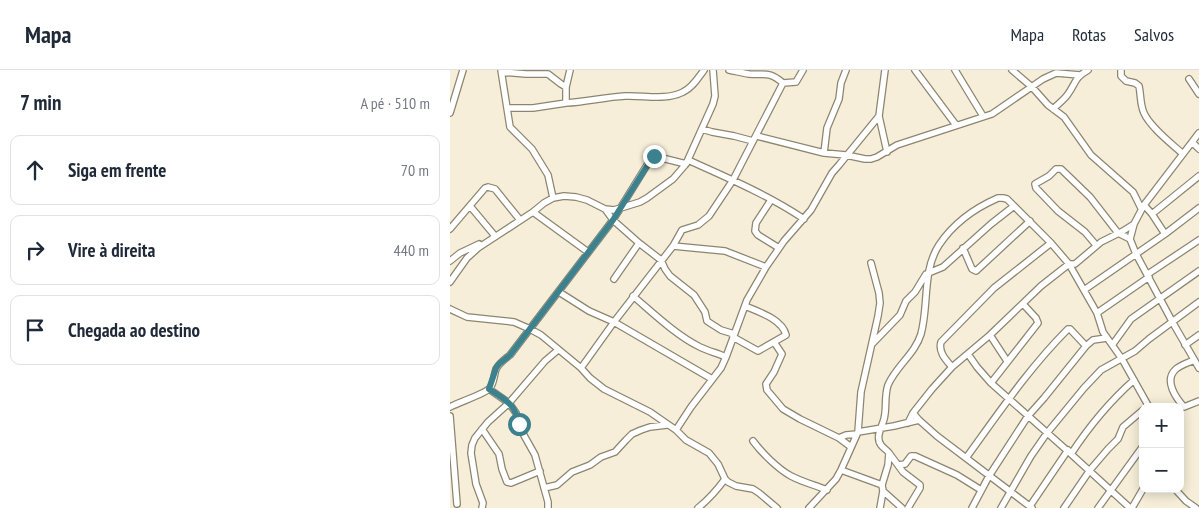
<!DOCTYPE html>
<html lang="pt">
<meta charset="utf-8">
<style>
:root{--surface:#fff;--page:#f6f6f7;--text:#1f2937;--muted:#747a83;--line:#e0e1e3}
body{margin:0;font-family:"PT Sans Narrow",sans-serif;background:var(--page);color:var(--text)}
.controls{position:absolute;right:15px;bottom:15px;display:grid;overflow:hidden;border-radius:10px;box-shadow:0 2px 12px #0003}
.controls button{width:45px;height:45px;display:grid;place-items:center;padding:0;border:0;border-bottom:1px solid var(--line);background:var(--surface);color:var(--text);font:25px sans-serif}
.stop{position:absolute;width:15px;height:15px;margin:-11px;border:4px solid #3c818e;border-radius:50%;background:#fff}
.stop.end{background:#3c818e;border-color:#fff;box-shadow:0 1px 5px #0008}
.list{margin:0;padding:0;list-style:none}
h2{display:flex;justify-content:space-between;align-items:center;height:65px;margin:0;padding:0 20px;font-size:21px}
h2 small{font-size:16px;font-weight:400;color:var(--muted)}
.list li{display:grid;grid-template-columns:32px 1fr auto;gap:15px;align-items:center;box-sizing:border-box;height:70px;margin:0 10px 10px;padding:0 10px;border:1px solid var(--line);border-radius:10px}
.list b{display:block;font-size:19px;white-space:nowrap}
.list em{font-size:16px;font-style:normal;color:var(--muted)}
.icon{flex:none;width:28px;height:28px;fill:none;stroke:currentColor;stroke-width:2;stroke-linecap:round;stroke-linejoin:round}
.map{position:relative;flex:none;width:749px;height:438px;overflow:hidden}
header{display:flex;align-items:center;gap:30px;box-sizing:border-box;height:70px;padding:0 25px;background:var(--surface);border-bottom:1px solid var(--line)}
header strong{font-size:24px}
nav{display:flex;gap:28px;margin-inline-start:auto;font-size:18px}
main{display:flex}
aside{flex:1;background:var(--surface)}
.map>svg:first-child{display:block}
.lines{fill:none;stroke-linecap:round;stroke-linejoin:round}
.minor-casing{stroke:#8c8570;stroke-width:8}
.minor{stroke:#fff;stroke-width:5.5}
.route{stroke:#3c818e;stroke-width:6}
</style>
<header>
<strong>Mapa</strong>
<nav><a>Mapa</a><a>Rotas</a><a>Salvos</a></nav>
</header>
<main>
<aside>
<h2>7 min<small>A pé · 510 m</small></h2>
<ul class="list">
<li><svg class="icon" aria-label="ahead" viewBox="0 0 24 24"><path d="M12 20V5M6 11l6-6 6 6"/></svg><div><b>Siga em frente</b></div><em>70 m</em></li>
<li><svg class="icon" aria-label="right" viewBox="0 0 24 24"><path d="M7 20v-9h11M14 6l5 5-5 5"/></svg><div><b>Vire à direita</b></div><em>440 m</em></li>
<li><svg class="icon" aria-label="arrive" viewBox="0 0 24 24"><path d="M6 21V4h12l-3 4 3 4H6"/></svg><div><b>Chegada ao destino</b></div></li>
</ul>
</aside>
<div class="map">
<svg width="749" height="438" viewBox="0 0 749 438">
<rect width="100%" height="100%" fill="#f6eed8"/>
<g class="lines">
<defs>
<path id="minor" d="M 51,0 L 60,57 L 82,79 L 98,105 L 103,128
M 120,0 L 116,17 L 116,33 C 136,32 155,27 175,26 C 194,25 215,31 233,22 C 242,18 248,8 254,0
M 279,0 C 285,1 292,3 299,4 C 315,5 319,1 333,13
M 435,0 L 429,46 L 437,82
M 465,0 L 506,55
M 505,0 L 533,46
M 562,0 L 582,17 L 598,35 L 614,47 L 641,85 L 683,122 L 691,138
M 671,0 L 671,6 L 676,11 L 685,13 L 689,16 C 691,25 690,35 694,43 C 700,57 722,74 733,84
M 52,2 L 76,4 L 98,4 L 111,14 L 116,17
M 739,9 L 749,24
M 57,38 L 83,38 L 116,33
M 603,39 C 608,34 614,30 618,24 C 626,13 624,8 638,0
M 0,43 L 13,0
M 252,59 L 262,62 L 284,66 L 303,71
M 307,66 L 374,83 L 396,85 L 415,89 L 421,89 L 427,87 L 447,75 L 542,44 L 593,9 L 606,3 L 630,5
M 742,72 L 749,79
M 374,83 L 377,58 L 389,29 L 391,13 L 396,0
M 238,90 C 278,108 318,125 354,149
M 321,130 L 306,153 L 305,161 L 308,165 L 329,178
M 694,135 L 702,144 L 715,164
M 20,136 L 45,166
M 155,139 L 163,150 L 189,173 L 211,190 L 215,199 L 220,206 L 244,225 L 255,242 L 257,251 L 260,253 L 271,260 L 284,264
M 83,142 L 138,182
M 702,144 L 749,106
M 684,154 L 680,169 L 686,184 L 723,253 L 749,298
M 0,159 L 35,118 L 38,117 L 45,119 L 70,150
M 646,175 L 635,162 L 608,141 L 586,118 L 585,114 L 599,106 L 606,99 L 611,99 L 640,127 L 668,163 L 680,169
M 223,176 L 275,181 L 316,197
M 513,178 L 522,199 L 526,201 L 580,151
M 0,191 L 10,183 L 29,174
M 698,204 L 749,170
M 164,209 L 189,173
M 0,212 L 17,188 L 28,178 L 83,142 L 94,133 L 103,128 L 114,126 L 126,127 L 137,130 L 155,139 L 164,140 L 190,132 L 197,128 L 223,109 L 236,94 L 263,34 L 265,26 L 263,0
M 634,220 L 715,164 L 749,138
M 109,222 L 139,241 L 164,252 L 262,309
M 183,226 C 203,243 227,266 250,277 C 258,281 267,283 276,287
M 0,239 L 17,247 L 64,252 L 80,259 L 91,265 L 131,298 L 140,308 L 154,319 L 200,342 L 226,360 L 236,370 L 259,383 L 268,394 L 275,409 L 278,412 L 286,416 L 303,419 L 309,423 L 327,438
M 647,243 L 699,207
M 540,265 L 557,291
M 283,267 L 308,281 L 336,265 C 332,249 309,242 295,236
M 324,272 L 332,284 L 324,302 L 316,314 L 317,320 L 333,339 L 350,349 L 389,368 L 401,377
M 423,273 L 450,245 L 456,231 L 465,222 L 476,204 L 493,197 L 541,154 L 564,136
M 663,274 L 681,249 L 749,201
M 735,275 L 749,265
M 518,284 L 527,297 L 541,313 L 621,384 L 680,438
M 744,290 C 738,293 730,295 725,300 C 714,311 726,328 734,337 L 749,331
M 502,297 C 496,290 488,282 491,272 L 544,218 L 601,173
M 131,298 L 164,252 L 223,176 L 232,160 L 248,155 L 259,146 L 283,110 L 333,13 L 346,12 L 353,0
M 541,313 L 588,253 L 586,248 L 573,234
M 39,319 L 59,333 L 66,343 L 71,360 L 85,385 L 98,432 L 98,438
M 0,337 C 9,332 35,324 40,318 C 44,313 44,305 46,299 C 49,293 55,289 60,285 L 163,150 L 202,87 L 208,87 L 236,94
M 463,343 L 469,350 L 487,366 L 582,438
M 0,346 L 7,434
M 458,353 L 463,343 L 482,319 L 502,297 L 540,265 L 591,216 L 619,194 L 625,194 L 651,172 L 673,161 L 684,154 L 694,135 L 749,63
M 32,359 L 49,384 L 52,399 L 57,412 L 61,413 L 90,401
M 226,360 L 241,337 L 271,298 L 276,287 L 297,230 L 316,197 L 334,171 L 361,140 L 382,103 L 389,95 L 429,46
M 408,362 L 444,356 L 469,350
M 389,368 L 396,365 L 407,364
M 303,371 C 312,383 328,399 341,406 C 352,412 365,415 377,420
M 439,383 L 453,402 L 470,415 L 470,418 L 458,438
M 621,384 C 640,355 658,333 684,310
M 516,388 C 548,344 579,298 618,259 L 620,259 L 636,276
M 449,395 L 455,394 L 461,386 L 465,386 L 507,405 L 531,420
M 391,400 L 432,415
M 94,418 L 107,415 L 122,402 L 140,395 L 151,387 L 165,382 L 176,370 L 182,364 L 191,360 L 200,357 L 217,355
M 725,419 L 736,431 L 746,438
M 433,421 L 452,438
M 580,436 L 618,380
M 32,438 L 33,433 L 26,414 L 21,383 L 22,375 L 25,368 L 38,352 L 59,333 L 95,291 L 108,280
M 248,438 C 259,429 267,420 275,409
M 359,438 L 386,409 L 391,400 L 408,362 L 411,322 L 428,246 L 430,233 L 429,223 L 421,193
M 430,438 L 433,421 L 432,415 L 438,395 L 439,383 C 437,380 433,378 431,375 C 425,367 432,357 434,349 C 437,338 434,327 438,315 C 446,296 465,284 471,264 C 479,235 472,201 489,175 C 503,154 525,138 548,128 L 553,128 L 557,129 L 601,173 L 619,194 L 647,243 L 653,262 L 672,289 L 699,337
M 522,438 L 539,406 L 578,346 L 594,328 L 636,276 L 643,270 L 657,268
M 551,438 L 581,386 L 597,363 L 634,318 L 651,300 L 685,281 L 699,269 L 749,232
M 614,438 L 640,400 L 658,379 L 668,369 L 673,357 L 693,340
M 648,438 L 693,376
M 682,438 L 693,419"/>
</defs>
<use href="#minor" class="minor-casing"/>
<use href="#minor" class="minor"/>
</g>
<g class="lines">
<path class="route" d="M 69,354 C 65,333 55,330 39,319 L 46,298 L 49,294 L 60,285 L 163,150 L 202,88 L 204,86"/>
</g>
</svg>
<div class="controls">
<button>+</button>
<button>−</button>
</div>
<div class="stop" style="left:69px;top:354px"></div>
<div class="stop end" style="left:204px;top:86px"></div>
</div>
</main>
